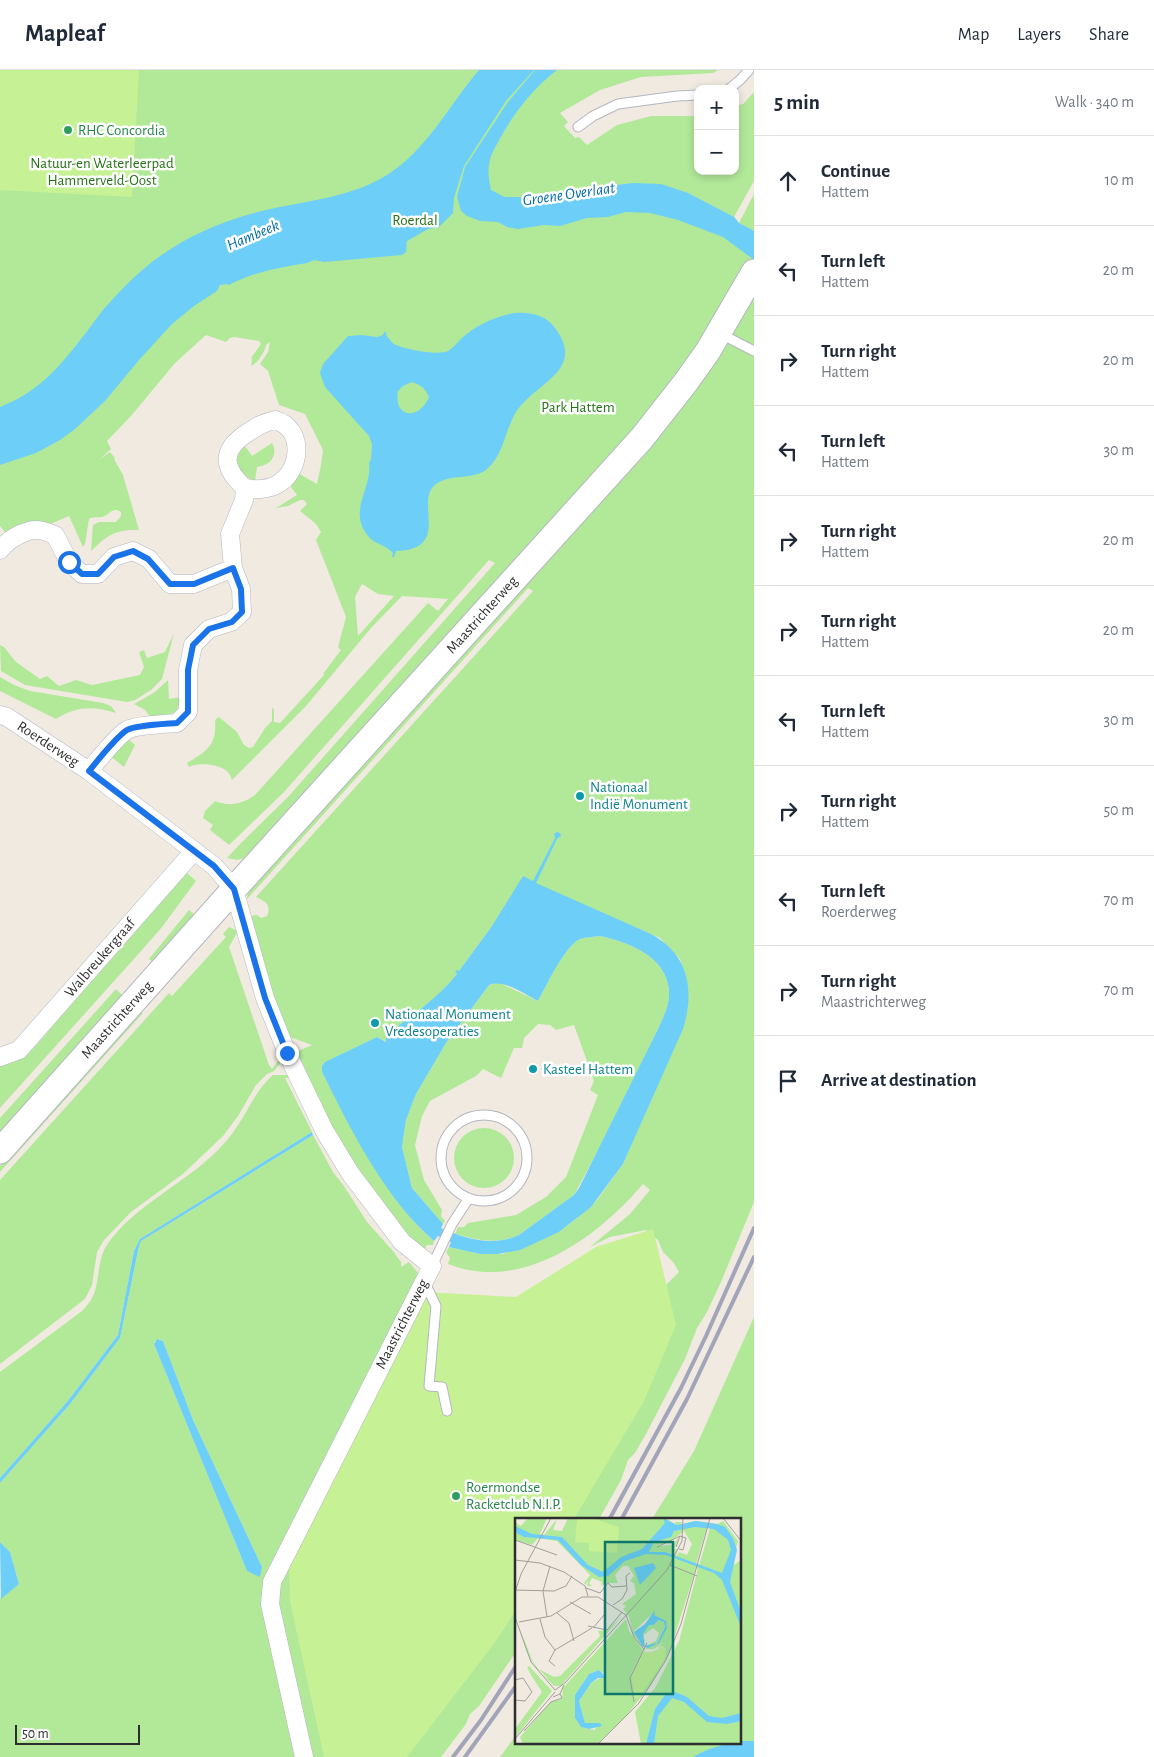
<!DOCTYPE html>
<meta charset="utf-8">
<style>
:root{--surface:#fff;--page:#f2f2f3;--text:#1f2937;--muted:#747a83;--line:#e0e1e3}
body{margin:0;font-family:"Alegreya Sans",sans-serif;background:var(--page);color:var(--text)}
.controls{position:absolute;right:15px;top:15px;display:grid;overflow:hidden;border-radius:10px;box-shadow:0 2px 8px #0003}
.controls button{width:45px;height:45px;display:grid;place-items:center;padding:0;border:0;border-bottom:1px solid var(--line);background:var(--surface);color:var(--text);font:25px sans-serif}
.scale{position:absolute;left:15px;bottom:12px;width:125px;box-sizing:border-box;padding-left:5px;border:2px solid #2e2e2e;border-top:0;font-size:14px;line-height:18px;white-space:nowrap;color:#2e2e2e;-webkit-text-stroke:4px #fff;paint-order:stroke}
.stop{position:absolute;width:15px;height:15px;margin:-11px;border:4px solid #1a73e8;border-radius:50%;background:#fff}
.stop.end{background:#1a73e8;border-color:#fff;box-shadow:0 1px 5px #0008}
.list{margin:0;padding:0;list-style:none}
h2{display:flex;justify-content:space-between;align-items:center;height:65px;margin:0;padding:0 20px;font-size:21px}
h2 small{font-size:16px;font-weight:400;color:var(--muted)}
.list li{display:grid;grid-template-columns:32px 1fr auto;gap:15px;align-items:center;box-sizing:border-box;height:90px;padding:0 20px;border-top:1px solid var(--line)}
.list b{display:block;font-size:19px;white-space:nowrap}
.list p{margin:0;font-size:16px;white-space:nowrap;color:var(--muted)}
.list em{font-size:16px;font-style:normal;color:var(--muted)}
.icon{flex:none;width:28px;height:28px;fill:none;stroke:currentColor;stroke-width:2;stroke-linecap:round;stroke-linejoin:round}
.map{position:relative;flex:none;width:754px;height:1687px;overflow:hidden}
header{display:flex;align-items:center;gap:30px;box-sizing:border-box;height:70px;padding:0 25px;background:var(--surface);border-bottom:1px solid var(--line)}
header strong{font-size:24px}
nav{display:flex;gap:28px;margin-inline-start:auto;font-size:18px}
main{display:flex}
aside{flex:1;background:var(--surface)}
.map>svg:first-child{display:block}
.green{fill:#b2e999;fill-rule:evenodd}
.pitch{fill:#c7f195}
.water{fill:#6dcef8;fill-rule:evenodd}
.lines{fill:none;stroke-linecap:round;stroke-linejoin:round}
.lane-casing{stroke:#b4b6c2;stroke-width:11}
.street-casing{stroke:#b4b6c2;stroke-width:19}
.secondary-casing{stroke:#b4b6c2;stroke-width:27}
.lane{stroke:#fff;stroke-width:9}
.street{stroke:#fff;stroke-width:18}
.secondary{stroke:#fff;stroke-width:25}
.rail{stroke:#a2a4b9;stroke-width:4}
.route{stroke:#1a73e8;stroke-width:6}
.leisure-dot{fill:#2e9e5b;stroke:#fff;stroke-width:2}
.culture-dot{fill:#0f9aa8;stroke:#fff;stroke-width:2}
.labels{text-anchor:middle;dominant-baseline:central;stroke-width:5;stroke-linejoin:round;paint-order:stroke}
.leisure-label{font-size:15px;fill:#27864d;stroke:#fff;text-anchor:start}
.park-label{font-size:15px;fill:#267316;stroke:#fff}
.street-label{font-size:15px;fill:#2e2e2e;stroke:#fff}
.culture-label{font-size:15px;fill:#0d838f;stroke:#fff;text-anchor:start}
.water-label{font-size:16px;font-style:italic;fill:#046cac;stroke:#fff}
.inset-road{fill:none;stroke:#a29f99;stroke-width:1}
.view{fill:#0f766e;fill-opacity:0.15;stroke:#0f766e;stroke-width:2.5}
.inset-edge{fill:none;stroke:#2e2e2e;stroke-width:2.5}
</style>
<header>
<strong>Mapleaf</strong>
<nav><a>Map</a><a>Layers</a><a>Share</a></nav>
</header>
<main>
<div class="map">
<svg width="754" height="1687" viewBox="0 0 754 1687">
<rect width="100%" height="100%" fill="#f0eae0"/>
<path class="green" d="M 0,0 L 718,0 L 713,3 L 641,7 L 600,20 L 560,43 L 568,52 L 564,56 L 575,68 L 579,67 L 587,75 L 617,55 L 651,46 L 698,46 L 698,101 L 735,101 L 735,36 L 743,34 L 754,22 L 754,111 L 734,147 L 739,153 L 754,124 L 754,1132 L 721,1212 L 707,1242 L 697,1258 L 685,1289 L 646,1364 L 635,1383 L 628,1390 L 621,1410 L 599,1449 L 557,1449 L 659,1222 L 679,1202 L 673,1192 L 663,1182 L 658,1170 L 646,1160 L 610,1167 L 590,1177 L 630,1144 L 650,1120 L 643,1114 C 597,1168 522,1223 448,1194 L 450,1188 L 446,1182 L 449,1177 L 480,1184 L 503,1184 L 559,1162 L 576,1149 L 597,1130 L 623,1094 L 685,952 L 688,936 L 687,912 L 680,889 L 660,868 L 651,864 L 634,857 L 492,856 L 459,901 L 455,902 L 457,904 C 437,928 413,947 386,964 L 387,972 L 377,967 L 324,993 L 322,998 L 322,1002 C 336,1031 352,1059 369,1086 C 390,1120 404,1145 434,1171 L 433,1175 L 427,1175 L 424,1180 L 388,1148 L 333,1062 L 296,982 L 312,975 L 287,966 L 277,939 L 251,846 L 257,845 L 261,848 L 267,846 C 272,835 265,831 256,827 L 533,521 L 528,518 L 247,829 L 248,822 L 277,791 L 304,755 L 293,739 L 245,788 L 237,790 L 227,788 L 242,772 L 288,727 L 495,493 L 489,490 L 284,722 L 229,775 L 210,760 L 213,755 L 203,748 L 205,741 L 215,731 C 230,737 242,734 255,725 L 428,533 L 438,541 L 448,529 L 402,526 L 371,558 L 306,636 L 232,710 C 231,707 230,705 228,702 C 220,694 198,692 189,697 L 187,693 C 207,681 217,675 215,650 L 219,647 L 237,662 L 244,675 L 249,678 L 253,677 L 265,658 L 272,651 L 272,637 L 274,640 L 274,652 L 280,653 L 324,605 L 323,604 L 341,580 L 338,577 L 346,547 L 316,470 L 321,462 L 316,454 L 300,441 L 307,434 L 304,430 L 300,430 L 288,436 L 276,438 L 297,425 L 288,413 L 298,403 L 317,414 L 321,395 L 323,380 L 305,344 L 279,335 L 268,301 L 260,294 L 268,282 L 270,272 L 266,275 C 265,282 257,294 251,296 L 252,289 L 251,288 L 261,274 L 259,271 L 234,267 L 230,268 L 226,272 L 206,265 L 175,293 L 131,346 L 107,371 L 111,379 L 99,390 L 110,382 L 115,388 L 114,389 L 123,405 L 139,460 C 116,459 107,465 91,481 L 93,455 L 99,452 L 116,452 L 121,446 L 121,442 C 112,436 110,445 102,447 C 97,448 95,446 89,449 L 85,474 L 83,477 L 69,446 L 46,456 L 9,467 L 0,456 ZM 362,514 L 378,524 L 394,526 L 358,566 L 355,527 Z
M 272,373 C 279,385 270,396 257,397 L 255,411 C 242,406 235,397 237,383 L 245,376 L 252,386 Z
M 174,563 L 162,609 L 151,620 L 135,630 L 127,632 L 25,615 L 1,601 L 0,575 L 4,577 L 16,592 L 40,609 L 47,606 L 59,616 L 76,610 L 92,615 L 140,605 L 144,597 L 139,582 L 144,580 L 147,588 L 165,582 Z
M 0,607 L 14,615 L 30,621 L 103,633 L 111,636 L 116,643 C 93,636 77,636 56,649 L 0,621 Z
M 168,610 L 169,629 L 181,627 C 178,647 168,645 151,648 L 145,640 L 134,634 L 155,622 Z
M 128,669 L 135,675 L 124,697 L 110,686 Z
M 186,802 L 196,811 L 162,857 L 142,880 L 0,1038 L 0,996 L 18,990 L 33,979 Z
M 189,840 L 194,844 L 154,893 L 149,889 Z
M 229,857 L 238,861 L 229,877 L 269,995 L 272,999 L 283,985 L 284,988 L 274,1001 L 267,1004 L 256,1015 L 238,1046 L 223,1066 L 184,1103 L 131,1142 L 104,1170 L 97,1182 L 92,1215 L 85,1229 L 0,1294 L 0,1110 L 169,923 L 172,926 L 226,867 L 223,864 Z
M 600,866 C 628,872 666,886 669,920 C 670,935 663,948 657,961 L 602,1073 L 574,1125 L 519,1165 C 497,1175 478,1170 455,1164 L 458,1157 L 464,1157 L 468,1153 L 516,1145 L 546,1127 L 566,1107 L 598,1025 L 590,1020 L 594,1011 L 574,955 L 556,960 L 550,955 L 538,954 L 524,968 L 522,978 L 514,978 L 501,1008 L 483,999 L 476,1006 L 430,1031 L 422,1046 L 415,1075 L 424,1110 L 442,1140 L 441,1146 L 445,1151 L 443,1154 L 412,1118 L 402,1077 L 406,1050 L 416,1024 L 446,973 L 489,915 L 495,913 L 500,913 L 538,931 C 547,915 564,877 580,869 C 586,867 594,867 600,866 Z
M 116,919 L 124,927 L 0,1066 L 0,1048 Z
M 139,941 L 143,943 L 0,1102 L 0,1096 Z
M 273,1005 L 292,1005 L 293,1008 L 285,1008 L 312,1062 L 140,1169 L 134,1181 L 118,1265 L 67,1332 L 0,1408 L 0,1302 L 82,1241 C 85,1237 89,1234 91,1230 C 101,1213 96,1191 107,1175 C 132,1137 184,1114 217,1081 C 223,1075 229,1068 234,1061 C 248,1042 255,1020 273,1005 Z
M454 1088a30 30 0 1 1 60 0a30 30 0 1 1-60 0Z
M 313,1065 L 333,1102 L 344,1116 L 367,1152 L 393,1181 L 401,1192 L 401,1197 L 409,1192 L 418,1203 L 418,1210 L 269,1515 L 300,1687 L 0,1687 L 0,1528 L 19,1514 L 10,1482 L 0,1472 L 0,1413 L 70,1334 L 120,1268 L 139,1176 L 141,1171 ZM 159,1269 L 163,1271 L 193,1350 L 262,1497 L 260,1506 L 247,1501 L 154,1274 L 155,1271 Z
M 754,1247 L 754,1687 L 500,1687 L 516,1665 L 516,1673 L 740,1673 L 740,1450 L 652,1449 L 694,1381 Z
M 516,1472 L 516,1582 L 479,1636 L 470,1644 L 466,1654 L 441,1687 L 399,1687 Z
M 287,1497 L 298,1502 L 330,1687 L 308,1687 L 278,1538 L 279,1518 Z"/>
<path class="pitch" d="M 0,0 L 139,0 L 132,127 L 0,120 Z
M 653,1159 L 676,1255 L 644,1331 L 574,1449 L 516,1450 L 516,1540 L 496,1571 L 407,1687 L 324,1687 L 290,1531 L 289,1489 L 426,1222 L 516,1227 L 596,1177 Z"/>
<path class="water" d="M 479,0 L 534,0 L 506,31 L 464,96 L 454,128 L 453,143 L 439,157 L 428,159 L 407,171 L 406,182 L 402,185 L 324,192 L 314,190 L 307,193 C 280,197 254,202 229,215 L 226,214 L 220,215 L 217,221 L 194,236 L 172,254 L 139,290 L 105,331 L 75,359 L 60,370 L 36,383 L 0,395 L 0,337 C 48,319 73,279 103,240 C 118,223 134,206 152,192 C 188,164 231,147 275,138 C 314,130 353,126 387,105 C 427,80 449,35 479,0 Z
M 535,0 L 557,0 C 532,19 513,44 498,72 C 495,78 491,84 490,90 C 487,100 489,110 491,120 L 505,127 L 523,127 L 575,123 L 599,117 L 633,113 L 661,114 L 688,123 L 734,147 L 739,153 L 754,161 L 754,190 L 723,167 L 678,150 L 650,143 L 626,142 L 608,147 L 587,148 L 560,156 L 544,155 L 518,159 L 507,157 L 498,152 L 480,151 L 467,146 L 461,141 L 457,127 L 465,97 L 508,32 Z
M 515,243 C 530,242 546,245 555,258 C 586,299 538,312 518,339 C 505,357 505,384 487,399 C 472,411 452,403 436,414 C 413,431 453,479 396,481 L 394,487 L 392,487 L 393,483 C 386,475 374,474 368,466 C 347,440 373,418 369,392 L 371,390 L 372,374 L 369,366 L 325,317 L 320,303 L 323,294 L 348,266 L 362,265 L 377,267 L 383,265 L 384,262 L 387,263 L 386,265 C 389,268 391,272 394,274 C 403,279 438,286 448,281 C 453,278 458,272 462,268 C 476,255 496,246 515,243 ZM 412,312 C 421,315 425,318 429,327 C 420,350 393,349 398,321 L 403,316 Z
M 557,762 L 560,763 L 561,766 L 557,769 L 536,813 L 651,864 C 689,884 695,921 683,959 L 623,1094 L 591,1137 L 559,1162 L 520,1180 L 498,1184 L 480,1184 L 449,1177 L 451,1172 L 438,1166 L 434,1171 C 385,1129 351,1060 322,1002 L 322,996 L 325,992 L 377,967 L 386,972 L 386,964 C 412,947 437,928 457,904 L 455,902 L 457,900 L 459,901 L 492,856 L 523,806 L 533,811 L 555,768 L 554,764 ZM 600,866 C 628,872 666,886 669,920 C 670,935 663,948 657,961 L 579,1118 L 574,1125 L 567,1130 L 519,1165 C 493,1177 466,1169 441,1158 L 443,1154 L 412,1118 L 402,1077 L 406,1050 L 416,1024 L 446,973 L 489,915 C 504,909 524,924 538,931 C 547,915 564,877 580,869 C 586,867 594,867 600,866 Z
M 312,1062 L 313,1065 L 141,1171 L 139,1176 L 120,1268 L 70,1334 L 0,1413 L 0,1408 L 67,1332 L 118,1265 L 134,1181 L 140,1169 Z
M 157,1269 L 163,1271 L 193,1350 L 262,1497 L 260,1507 L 247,1501 L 154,1274 Z
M 0,1472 L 10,1482 L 19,1514 L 1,1529 Z
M 740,1671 L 754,1671 L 754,1687 L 693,1687 C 706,1679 725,1673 740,1673 Z"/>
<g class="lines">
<defs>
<path id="lane" d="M 729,19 L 740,10 L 749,0
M 578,57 L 593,46 L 618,34 L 677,26 L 698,25
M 721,264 L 754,281
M441 1088a43 43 0 1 1 86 0a43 43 0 1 1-86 0Z
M 432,1196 L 452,1154 L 469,1128
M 424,1211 L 436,1236 L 429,1316 L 442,1317 L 447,1341"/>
<path id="street" d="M 275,350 C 305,358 302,402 276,415 C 266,420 256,420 245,418 C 223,398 220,381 247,363 C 256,357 264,352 275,350 Z
M 0,480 C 7,470 23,461 35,460 C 41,459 49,463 55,465 L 69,492 L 82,504 L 98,504 L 114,487 L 133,481 L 149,489 L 170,514 L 194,514 L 233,498
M 0,645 L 7,647 L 89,701 L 214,796 L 234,819 L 265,928 L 287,983 L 324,1060 L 350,1103 L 402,1172 L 432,1196 L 272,1512 L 270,1534 L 304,1687
M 89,701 C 99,689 115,668 127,660 C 136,655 165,654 177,653 L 188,642 L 188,600 L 193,575 L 209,559 L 231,552 L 242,542 L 241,519 L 233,498 L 230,464 L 244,430 L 245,418
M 0,987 L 19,980 L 194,781"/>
<path id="secondary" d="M 0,1081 L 234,819 L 642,368 L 686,312 L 708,281 L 754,202"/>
</defs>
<use href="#lane" class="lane-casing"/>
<use href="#street" class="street-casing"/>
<use href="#secondary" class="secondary-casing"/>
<use href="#lane" class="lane"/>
<use href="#street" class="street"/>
<use href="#secondary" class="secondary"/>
<path class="rail" d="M 609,1450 L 681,1318 L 706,1266 L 754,1158
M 621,1450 L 687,1329 L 754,1187
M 453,1687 L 481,1650 L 516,1596
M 465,1687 L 516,1616"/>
</g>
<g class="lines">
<path class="route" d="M 69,492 L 82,504 L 98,504 L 114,487 L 133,481 L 148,489 L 170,514 L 194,514 L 233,498 L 241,519 L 242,542 L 232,552 L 209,559 L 193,575 L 188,600 L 188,642 L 177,653 C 165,654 136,655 127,660 C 115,668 99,689 89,701 L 214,796 L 234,819 L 265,928 L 287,983"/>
</g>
<g class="leisure-dot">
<circle cx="68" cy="60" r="5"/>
<circle cx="456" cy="1426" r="5"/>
</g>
<g class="culture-dot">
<circle cx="580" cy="726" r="5"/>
<circle cx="375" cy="953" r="5"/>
<circle cx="533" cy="999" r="5"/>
</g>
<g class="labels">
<g class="leisure-label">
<text x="78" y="60">RHC Concordia</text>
<text x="466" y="1417">Roermondse<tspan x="466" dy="17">Racketclub N.I.P.</tspan></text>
</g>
<g class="park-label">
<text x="102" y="93">Natuur-en Waterleerpad<tspan x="102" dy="17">Hammerveld-Oost</tspan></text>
<text x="415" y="150">Roerdal</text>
<text x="578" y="337">Park Hattem</text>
</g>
<g class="street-label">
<text transform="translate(482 545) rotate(-48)">Maastrichterweg</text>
<text transform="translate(48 674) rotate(33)">Roerderweg</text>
<text transform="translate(100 888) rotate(-49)">Walbreukergraaf</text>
<text transform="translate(117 950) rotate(-48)">Maastrichterweg</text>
<text transform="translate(402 1254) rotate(-63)">Maastrichterweg</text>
</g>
<g class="culture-label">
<text x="590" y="717">Nationaal<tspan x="590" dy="17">Indië Monument</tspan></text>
<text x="385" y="944">Nationaal Monument<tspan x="385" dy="17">Vredesoperaties</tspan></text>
<text x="543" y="999">Kasteel Hattem</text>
</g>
<g class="water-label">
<text transform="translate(569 124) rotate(-8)">Groene Overlaat</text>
<text transform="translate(253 165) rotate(-23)">Hambeek</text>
</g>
</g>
<g transform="translate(515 1448)">
<rect width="226" height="226" fill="#f0eae0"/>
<path d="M 13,0 L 32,0 L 25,16 L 29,17 L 42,1 L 38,12 L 47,13 L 53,0 L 151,0 L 161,7 L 160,4 L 167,4 L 165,7 L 180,3 L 203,6 L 208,3 L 223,23 L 216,49 L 226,42 L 226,226 L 126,226 L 120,194 L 140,170 L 164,123 L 183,51 L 181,50 L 154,136 L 135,168 L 111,198 L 82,226 L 8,226 L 5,219 L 36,184 L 47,181 L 48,170 L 111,101 L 114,113 L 128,132 L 115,158 L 151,132 L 148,128 L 143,130 L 148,124 L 139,131 L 130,131 L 144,125 L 152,107 L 137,96 L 119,113 L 126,126 L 118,116 L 114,99 L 108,91 L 129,71 L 111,88 L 107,86 L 121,76 L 119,65 L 115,63 L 119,58 L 113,48 L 108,48 L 100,57 L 103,65 L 90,65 L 86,68 L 87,64 L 77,60 L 74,65 L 77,68 L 72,68 L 73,63 L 70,67 L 69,65 L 75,57 L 42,23 L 23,20 L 17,27 L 0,22 L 0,4 L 6,8 ZM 192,9 L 195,10 L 184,48 L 181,46 ZM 169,13 L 177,26 L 172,37 L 164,34 L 161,39 L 162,31 L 159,31 L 164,19 L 157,27 L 141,28 L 157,22 ZM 84,152 L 91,157 L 76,165 L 64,183 L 70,205 L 83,205 L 80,212 L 74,211 L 66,209 L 60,200 L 60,177 L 74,156 ZM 108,97 L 46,168 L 39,168 L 20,149 L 11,132 L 4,109 L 18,144 L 26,155 L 34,162 L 24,151 L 39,159 L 45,158 L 85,118 L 83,113 L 92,112 ZM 143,102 L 149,104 L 150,109 L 142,124 L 137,129 L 131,128 L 141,123 L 144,115 L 138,110 L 129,117 L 130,128 L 128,116 L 134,106 L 139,107 ZM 14,148 L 37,173 L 0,220 L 0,211 L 27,174 L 16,157 L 12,149 Z" fill="#b2e999" fill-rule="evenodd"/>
<path d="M 76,0 L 104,9 L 102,35 L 74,33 L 74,25 L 60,24 L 62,1 ZM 149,128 L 151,137 L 148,144 L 125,178 L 120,179 L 116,158 L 128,134 L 137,134 Z" fill="#c7f195"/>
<path d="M 148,0 L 162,7 L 181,3 L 202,6 L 210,9 L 218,20 L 222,32 L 215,64 L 226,94 L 226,109 L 207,62 L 199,55 L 151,37 L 131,36 L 110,43 L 93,58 L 84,59 L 66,47 L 43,22 L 9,19 L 0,14 L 0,8 L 17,16 L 47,19 L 73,47 L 88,54 L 106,39 L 127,31 L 150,5 ZM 180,9 L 199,11 L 213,22 L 216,32 L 207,55 L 150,34 L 134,34 L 139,24 L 156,19 L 159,13 ZM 138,45 L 141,50 L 125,67 L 119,50 ZM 140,92 L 139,97 L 151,103 L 152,110 L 144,125 L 133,130 L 127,128 L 119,114 L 130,106 ZM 143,102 L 149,104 L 150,109 L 142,125 L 130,128 L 128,116 L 134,107 L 139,107 ZM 84,152 L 92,160 L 83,160 L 76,165 L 64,183 L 70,205 L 85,205 L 87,208 L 74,211 L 66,209 L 60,200 L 60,177 L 74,156 ZM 160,174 L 172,179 L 194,198 L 207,200 L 226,195 L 226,203 L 212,206 L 192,204 L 169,184 L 157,180 L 143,198 L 139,226 L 131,226 L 140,191 L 150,177 Z" fill="#6dcef8" fill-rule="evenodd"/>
<path class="inset-road" d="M 208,0 L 227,24M 0,22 L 42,37M 142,29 L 165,18M 161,29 L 165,18 L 171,20 L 168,32 L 164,31M 0,42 L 25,45 L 49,54 L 70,68 L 73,78M 155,47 L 182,58M 71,70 L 85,75 L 93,65 L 97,69 L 111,68M 0,72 L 39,73 L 51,68 L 57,58M 0,74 L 6,56 L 36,0M 55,84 L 76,96M 98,87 L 107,81 L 112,72 L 111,58 L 115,55M 42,95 L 54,105 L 59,123M 0,99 L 16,144 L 40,172M 32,99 L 28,73 L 35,48M 25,101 L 30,119 L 40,132 L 77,110M 4,104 L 36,98 L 67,79 L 83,79 L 111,97 L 119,119 L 129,131M 73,108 L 92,112 L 107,94M 78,110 L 89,97M 40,132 L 34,143 L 40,148M 0,162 L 8,160 L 17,174 L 10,183 L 0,182M 40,172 L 50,165 L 152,52 L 167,23 L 168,0M 38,179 L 45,176 L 49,167M 119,184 L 115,160 L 132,125M 9,213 L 36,184 L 47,180 L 45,176M 0,221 L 40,174M 83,226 L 124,185 L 151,142 L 166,106 L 195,0"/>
<path class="view" d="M 90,24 L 158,24 L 158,176 L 90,176 Z"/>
<rect width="226" height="226" class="inset-edge"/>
</g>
</svg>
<div class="controls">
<button>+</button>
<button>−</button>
</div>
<div class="scale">50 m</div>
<div class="stop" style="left:69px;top:492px"></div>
<div class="stop end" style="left:287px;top:983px"></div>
</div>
<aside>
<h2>5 min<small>Walk · 340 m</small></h2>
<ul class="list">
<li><svg class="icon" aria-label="ahead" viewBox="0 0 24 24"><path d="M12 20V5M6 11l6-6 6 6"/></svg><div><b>Continue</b><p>Hattem</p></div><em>10 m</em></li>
<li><svg class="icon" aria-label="left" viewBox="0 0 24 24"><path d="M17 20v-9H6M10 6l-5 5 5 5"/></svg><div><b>Turn left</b><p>Hattem</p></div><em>20 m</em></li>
<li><svg class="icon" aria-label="right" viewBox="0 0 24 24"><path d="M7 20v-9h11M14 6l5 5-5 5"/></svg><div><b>Turn right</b><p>Hattem</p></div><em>20 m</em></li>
<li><svg class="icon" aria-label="left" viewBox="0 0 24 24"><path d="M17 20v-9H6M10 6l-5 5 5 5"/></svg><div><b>Turn left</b><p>Hattem</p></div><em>30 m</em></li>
<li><svg class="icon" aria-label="right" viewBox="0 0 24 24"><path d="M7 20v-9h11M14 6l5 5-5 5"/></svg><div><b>Turn right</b><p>Hattem</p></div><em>20 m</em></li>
<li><svg class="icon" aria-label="right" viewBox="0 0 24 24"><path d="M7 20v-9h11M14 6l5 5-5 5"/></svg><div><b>Turn right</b><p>Hattem</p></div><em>20 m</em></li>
<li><svg class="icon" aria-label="left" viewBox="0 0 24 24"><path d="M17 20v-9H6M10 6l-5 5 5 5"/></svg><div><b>Turn left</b><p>Hattem</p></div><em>30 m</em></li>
<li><svg class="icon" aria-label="right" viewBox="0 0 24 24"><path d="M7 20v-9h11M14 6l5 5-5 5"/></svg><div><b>Turn right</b><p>Hattem</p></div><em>50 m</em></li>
<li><svg class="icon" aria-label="left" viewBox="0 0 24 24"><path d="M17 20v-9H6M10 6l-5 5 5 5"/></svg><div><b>Turn left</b><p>Roerderweg</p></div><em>70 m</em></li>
<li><svg class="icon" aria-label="right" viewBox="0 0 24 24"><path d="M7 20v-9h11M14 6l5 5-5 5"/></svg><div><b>Turn right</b><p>Maastrichterweg</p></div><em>70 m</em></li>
<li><svg class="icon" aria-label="arrive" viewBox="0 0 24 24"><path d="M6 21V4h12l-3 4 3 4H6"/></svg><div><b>Arrive at destination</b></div></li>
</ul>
</aside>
</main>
